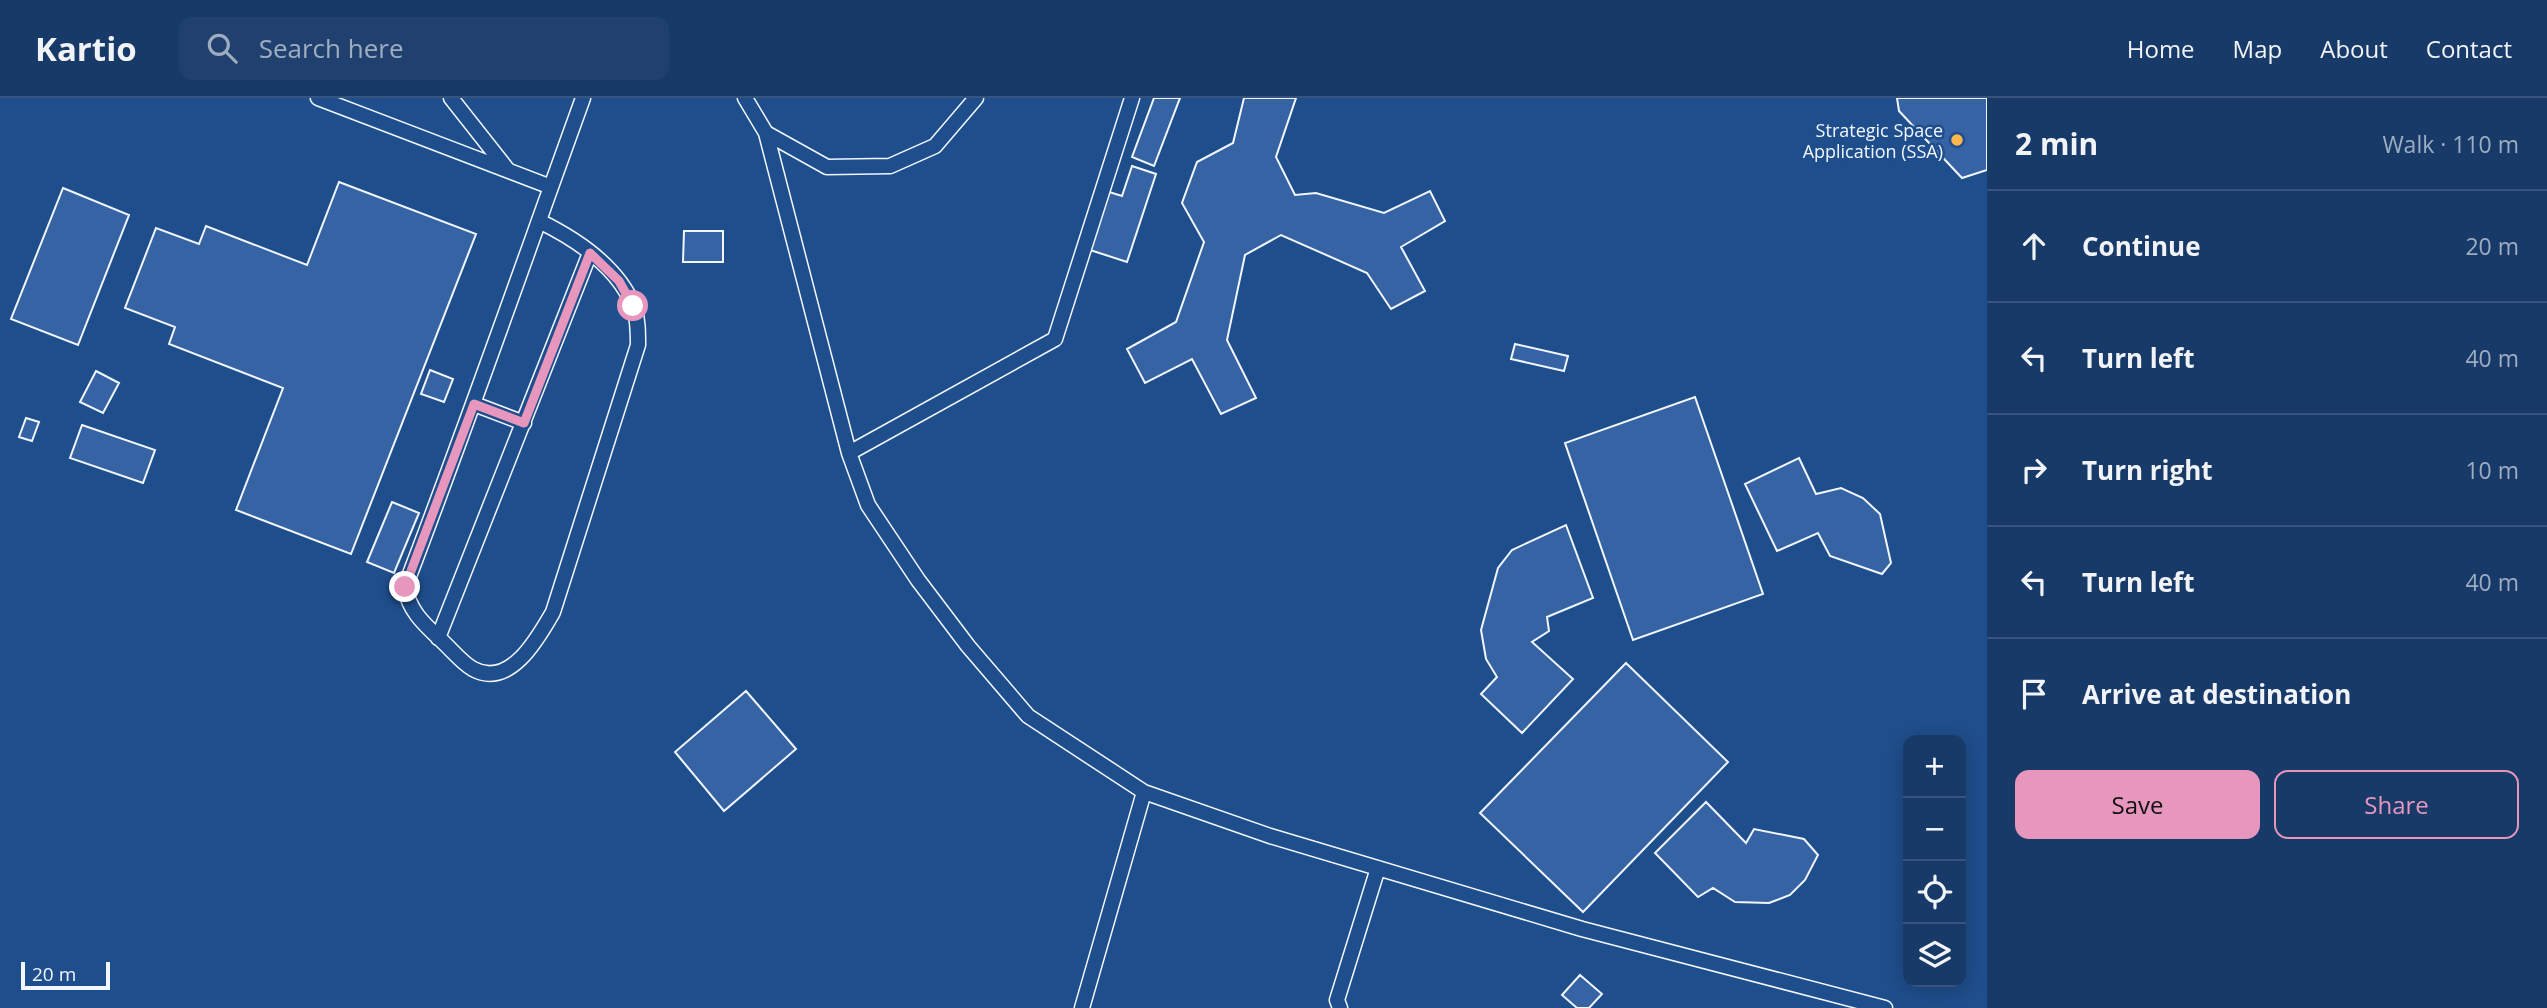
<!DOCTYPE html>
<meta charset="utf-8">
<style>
:root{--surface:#173a69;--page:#20416f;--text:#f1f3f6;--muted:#9eadc0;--line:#36547d;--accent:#e797bd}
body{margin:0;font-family:"Open Sans",sans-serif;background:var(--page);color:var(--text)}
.controls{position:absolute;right:21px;bottom:21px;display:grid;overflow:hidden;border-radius:14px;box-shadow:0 4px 18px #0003}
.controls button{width:63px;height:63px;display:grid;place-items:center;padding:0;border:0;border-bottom:2px solid var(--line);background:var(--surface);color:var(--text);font:35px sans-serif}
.scale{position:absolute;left:21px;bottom:18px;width:89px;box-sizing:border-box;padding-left:7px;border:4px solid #f2f6ff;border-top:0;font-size:19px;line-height:24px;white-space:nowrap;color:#f2f6ff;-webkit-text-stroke:5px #1f4e8c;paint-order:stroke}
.stop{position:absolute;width:21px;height:21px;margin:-16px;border:5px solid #e797bd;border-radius:50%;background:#fff}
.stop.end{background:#e797bd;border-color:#fff;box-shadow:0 2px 7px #0008}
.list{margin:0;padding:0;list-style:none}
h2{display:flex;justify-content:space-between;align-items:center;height:91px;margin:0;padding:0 28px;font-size:30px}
h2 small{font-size:23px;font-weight:400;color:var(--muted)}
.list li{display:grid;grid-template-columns:46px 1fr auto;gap:21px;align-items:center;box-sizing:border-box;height:112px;padding:0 28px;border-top:2px solid var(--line)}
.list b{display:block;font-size:26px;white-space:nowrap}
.list em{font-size:23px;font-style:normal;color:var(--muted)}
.actions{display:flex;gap:14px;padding:21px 28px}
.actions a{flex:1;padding:16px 0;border:2px solid var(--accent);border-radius:14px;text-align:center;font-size:24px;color:var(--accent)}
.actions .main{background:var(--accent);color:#111}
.icon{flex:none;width:38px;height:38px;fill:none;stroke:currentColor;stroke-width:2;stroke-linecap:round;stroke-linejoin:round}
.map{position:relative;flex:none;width:1987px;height:910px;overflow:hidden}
header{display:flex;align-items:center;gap:42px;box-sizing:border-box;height:98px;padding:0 35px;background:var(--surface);border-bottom:2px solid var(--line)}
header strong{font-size:33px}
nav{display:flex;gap:38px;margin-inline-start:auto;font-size:24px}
.search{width:490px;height:63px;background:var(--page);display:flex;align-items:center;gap:18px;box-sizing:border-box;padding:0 24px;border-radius:14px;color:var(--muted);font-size:26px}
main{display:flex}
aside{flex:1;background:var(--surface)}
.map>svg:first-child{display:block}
.building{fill:#3563a3;stroke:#f2f6ff;stroke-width:2}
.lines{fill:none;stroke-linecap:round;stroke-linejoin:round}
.service-casing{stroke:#f2f6ff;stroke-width:17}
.service{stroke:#1f4e8c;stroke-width:14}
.route{stroke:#e797bd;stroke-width:9}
.poi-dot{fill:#ffb74d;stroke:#1f4e8c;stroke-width:2.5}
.labels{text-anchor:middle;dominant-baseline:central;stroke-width:5;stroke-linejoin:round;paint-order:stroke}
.poi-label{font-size:18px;fill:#f2f6ff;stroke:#1f4e8c;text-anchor:end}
</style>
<header>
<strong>Kartio</strong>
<div class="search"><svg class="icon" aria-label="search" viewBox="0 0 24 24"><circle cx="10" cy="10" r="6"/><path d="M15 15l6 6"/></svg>Search here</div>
<nav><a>Home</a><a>Map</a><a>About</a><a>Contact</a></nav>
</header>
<main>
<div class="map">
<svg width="1987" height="910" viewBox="0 0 1987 910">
<rect width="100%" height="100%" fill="#1f4e8c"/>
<path class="building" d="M 1154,0 L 1180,0 L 1154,68 L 1132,59 Z
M 1244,0 L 1296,0 L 1276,59 L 1295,97 L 1316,95 L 1384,115 L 1430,93 L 1445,123 L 1401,149 L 1425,193 L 1391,211 L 1367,175 L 1281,137 L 1245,157 L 1227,242 L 1256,300 L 1221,316 L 1192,261 L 1145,285 L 1127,251 L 1176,224 L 1204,144 L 1182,105 L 1197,64 L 1233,45 Z
M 1897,0 L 1987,0 L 1987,72 L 1962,80 L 1899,13 Z
M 1132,68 L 1156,76 L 1127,164 L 1087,151 L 1106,93 L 1122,98 Z
M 339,84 L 476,136 L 351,456 L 236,412 L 283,290 L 169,246 L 175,229 L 125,210 L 156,130 L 199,146 L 206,128 L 307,167 Z
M 63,90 L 129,117 L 78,247 L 11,221 Z
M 684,133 L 723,133 L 723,164 L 683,164 Z
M 1515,246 L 1568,258 L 1564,273 L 1511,261 Z
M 430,272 L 453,281 L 444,304 L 421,296 Z
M 96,273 L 119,285 L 103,315 L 80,304 Z
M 1695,299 L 1763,496 L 1633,542 L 1565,345 Z
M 26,320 L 39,324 L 32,343 L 19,339 Z
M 82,327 L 155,352 L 143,385 L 70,360 Z
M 1799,360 L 1816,396 L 1841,390 L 1863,400 L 1880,416 L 1891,465 L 1882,476 L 1830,458 L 1818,435 L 1777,453 L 1745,386 Z
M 392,404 L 419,415 L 394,475 L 367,464 Z
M 1566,427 L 1593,500 L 1547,519 L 1549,533 L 1532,544 L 1573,581 L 1522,635 L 1481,596 L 1497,579 L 1486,561 L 1481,532 L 1498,470 L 1512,452 Z
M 1626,565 L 1728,664 L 1583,814 L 1480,715 Z
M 746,593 L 796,651 L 724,713 L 675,654 Z
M 1706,704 L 1746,745 L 1754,731 L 1804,741 L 1818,757 L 1805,782 L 1790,797 L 1769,805 L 1735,804 L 1713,790 L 1698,799 L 1655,755 Z
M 1580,877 L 1602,896 L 1589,910 L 1577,910 L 1562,897 Z"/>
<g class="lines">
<defs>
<path id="service" d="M 318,0 L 551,89
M 451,0 L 507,71
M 745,0 L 766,35 L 827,69 L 890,68 L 935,48 L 976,0
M 766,35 L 849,355 L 868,407 L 918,482 L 968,548 L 1028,618 L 1144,694 L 1270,738 L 1582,831 L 1885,910
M 539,123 C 576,141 618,169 634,209 C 638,221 638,234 638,247 L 553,514 C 538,540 510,591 473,571 C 462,565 451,551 441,542 C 424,526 409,513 405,489 C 467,327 524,163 583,0
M 474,306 L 524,325
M 849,355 L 1055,241 L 1132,0
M 438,540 L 590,155
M 1082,910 L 1144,694
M 1340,910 L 1337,902 L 1378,770"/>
</defs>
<use href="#service" class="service-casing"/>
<use href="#service" class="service"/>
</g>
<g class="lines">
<path class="route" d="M 405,489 L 474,306 L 524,325 L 590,155 L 619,183 L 633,208"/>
</g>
<circle class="poi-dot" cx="1957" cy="42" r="7"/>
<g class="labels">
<g class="poi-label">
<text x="1943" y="32">Strategic Space<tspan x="1943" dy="21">Application (SSA)</tspan></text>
</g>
</g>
</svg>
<div class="controls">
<button>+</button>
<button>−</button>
<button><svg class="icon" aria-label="locate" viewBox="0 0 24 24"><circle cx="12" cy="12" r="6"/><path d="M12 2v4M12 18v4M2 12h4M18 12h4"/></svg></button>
<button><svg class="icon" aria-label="layers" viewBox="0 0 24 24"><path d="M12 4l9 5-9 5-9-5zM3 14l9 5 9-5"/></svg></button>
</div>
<div class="scale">20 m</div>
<div class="stop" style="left:633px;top:208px"></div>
<div class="stop end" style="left:405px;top:489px"></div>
</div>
<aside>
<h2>2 min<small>Walk · 110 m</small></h2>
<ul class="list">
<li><svg class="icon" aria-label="ahead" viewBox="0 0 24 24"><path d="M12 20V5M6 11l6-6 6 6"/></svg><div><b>Continue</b></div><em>20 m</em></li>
<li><svg class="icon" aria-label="left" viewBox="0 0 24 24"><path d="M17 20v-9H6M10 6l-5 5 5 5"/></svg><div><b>Turn left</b></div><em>40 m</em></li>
<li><svg class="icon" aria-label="right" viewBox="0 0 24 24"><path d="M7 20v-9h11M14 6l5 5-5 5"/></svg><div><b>Turn right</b></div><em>10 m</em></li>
<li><svg class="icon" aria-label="left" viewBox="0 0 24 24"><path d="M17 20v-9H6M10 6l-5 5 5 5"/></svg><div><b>Turn left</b></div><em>40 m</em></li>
<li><svg class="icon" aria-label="arrive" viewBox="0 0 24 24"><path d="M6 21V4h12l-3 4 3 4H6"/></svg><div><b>Arrive at destination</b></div></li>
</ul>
<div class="actions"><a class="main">Save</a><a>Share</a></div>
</aside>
</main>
